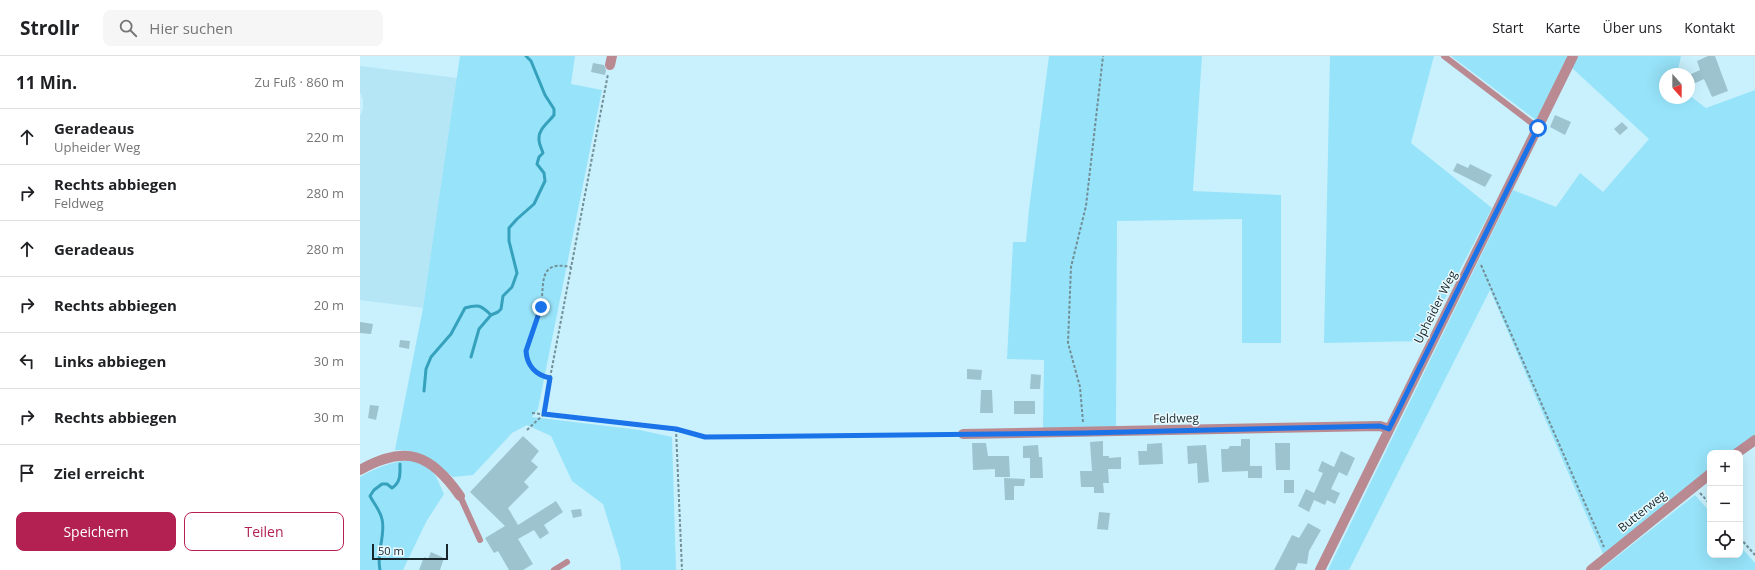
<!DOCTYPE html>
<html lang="de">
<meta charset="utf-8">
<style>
:root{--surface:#fff;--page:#f6f6f6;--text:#202124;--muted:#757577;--line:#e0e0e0;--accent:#b22151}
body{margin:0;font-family:"Open Sans",sans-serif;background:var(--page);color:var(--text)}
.controls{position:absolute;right:12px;bottom:12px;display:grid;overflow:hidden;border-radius:8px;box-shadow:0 4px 16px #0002}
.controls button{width:36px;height:36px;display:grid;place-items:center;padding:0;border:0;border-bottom:1px solid var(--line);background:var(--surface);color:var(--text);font:20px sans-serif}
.compass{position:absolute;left:1299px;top:12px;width:36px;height:36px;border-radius:50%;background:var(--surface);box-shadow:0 4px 16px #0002;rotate:159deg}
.scale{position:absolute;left:12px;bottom:10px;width:76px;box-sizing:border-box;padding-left:4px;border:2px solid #18272c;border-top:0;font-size:11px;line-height:14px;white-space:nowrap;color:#18272c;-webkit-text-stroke:3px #eafafe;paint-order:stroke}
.stop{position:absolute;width:12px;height:12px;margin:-9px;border:3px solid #1a73e8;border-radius:50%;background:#fff}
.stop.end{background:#1a73e8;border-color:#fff;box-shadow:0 1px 4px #0008}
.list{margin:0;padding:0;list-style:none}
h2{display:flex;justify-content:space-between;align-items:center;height:52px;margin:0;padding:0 16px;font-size:17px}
h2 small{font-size:13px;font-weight:400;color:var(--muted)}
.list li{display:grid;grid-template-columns:26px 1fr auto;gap:12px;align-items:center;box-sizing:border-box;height:56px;padding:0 16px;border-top:1px solid var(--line)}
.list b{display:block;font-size:15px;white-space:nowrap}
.list p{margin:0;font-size:13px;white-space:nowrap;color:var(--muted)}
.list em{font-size:13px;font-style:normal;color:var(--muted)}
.actions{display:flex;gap:8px;padding:12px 16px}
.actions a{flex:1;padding:9px 0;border:1px solid var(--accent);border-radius:8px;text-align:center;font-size:14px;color:var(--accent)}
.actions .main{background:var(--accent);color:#fff}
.icon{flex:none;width:22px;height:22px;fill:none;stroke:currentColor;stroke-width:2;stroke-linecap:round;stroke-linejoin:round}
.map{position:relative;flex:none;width:1395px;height:514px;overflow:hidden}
header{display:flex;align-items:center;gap:24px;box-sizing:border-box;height:56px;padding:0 20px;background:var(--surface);border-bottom:1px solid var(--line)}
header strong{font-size:19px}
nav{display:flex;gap:22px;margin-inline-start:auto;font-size:14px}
.search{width:280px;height:36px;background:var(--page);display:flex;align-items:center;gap:10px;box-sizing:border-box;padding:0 14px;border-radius:8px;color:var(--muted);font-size:15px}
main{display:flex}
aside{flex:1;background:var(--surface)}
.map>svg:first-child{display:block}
.built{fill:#b5e6f5}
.green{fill:#97e3f9}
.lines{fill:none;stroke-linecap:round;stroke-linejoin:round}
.stream{stroke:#35a1bc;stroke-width:3}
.building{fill:#9cc3ce}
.path{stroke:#728e96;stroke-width:2;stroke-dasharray:3 2;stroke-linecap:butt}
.service{stroke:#b98a92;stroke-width:6}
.minor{stroke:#b98a92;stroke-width:10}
.route{stroke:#1a73e8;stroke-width:5}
.labels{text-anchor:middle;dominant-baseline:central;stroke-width:3;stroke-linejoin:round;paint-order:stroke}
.street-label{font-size:12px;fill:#18272c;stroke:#eafafe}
</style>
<header>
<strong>Strollr</strong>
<div class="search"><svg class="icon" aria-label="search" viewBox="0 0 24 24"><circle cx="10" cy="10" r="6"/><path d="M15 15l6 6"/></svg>Hier suchen</div>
<nav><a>Start</a><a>Karte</a><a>Über uns</a><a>Kontakt</a></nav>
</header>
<main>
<aside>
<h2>11 Min.<small>Zu Fuß · 860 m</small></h2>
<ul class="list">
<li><svg class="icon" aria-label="ahead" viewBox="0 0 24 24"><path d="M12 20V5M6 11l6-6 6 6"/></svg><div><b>Geradeaus</b><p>Upheider Weg</p></div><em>220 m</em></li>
<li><svg class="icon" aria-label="right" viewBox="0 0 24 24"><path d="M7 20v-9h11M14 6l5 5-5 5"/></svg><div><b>Rechts abbiegen</b><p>Feldweg</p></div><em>280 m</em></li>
<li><svg class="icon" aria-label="ahead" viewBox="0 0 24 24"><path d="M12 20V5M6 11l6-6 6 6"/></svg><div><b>Geradeaus</b></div><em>280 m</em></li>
<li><svg class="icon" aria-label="right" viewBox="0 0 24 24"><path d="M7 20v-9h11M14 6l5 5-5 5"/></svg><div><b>Rechts abbiegen</b></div><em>20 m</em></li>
<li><svg class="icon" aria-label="left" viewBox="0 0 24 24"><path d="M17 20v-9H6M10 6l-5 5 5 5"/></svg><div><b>Links abbiegen</b></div><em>30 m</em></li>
<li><svg class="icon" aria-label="right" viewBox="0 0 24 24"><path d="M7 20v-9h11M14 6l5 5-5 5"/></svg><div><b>Rechts abbiegen</b></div><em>30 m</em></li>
<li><svg class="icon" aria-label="arrive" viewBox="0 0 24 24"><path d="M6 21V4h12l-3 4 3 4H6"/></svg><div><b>Ziel erreicht</b></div></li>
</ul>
<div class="actions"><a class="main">Speichern</a><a>Teilen</a></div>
</aside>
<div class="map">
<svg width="1395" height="514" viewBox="0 0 1395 514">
<rect width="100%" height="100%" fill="#c9f1fd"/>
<path class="built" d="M 0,10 L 98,22 L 63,252 L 0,244 L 0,60 L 3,53 L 3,44 L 0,36 Z"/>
<path class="green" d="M 100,0 L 215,0 L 211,28 L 242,34 L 178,353 L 172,361 L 280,374 L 312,381 L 316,514 L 261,514 L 260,503 L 243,448 L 212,425 L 191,380 L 167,369 L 152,377 L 113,419 L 93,421 C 72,405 63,394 35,394 L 63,252 Z
M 689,0 L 842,0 L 833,135 L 921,139 L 921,287 L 882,287 L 882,163 L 757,165 L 756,371 L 683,372 L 684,304 L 647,303 L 653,186 L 666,186 L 669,153 Z
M 970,0 L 1074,0 L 1051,87 L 1132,152 L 1063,285 L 964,287 Z
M 1091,0 L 1208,0 L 1176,64 Z
M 1217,0 L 1321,0 L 1317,18 L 1305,18 L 1305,42 L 1329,42 L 1329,39 L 1346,52 L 1395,34 L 1395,379 L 1372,397 L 1350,397 L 1350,414 L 1243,498 L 1130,234 L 989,514 L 968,514 L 1153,134 L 1196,151 L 1220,117 L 1243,136 L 1289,83 L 1211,11 Z
M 49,404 C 73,411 74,415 84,438 L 66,466 L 43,514 L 0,514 L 0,421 C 16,412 30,406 49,404 Z
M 1335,439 L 1350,456 L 1350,499 L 1380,499 L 1380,490 L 1395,507 L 1395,514 L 1240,514 Z"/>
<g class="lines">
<path class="stream" d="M 111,301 L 119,273 L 131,259 L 138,256 L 141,253 L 143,240 L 152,231 L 157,217 L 149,185 L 149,172 L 157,163 L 174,148 L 185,125 L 184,117 L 177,108 L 179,101 L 183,97 C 182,93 179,89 179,84 C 178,73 188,67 194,59 L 194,53 L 185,39 L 171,5 L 166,0
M 64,335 L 66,313 L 71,301 L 91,278 L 105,252 C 118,248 121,249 131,259
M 20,514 C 16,497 26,479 22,463 C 20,454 14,448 10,440 L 14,434 L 22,428 L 27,428 L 32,432 C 41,426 40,418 40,408"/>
</g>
<path class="building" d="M 1348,0 L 1355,0 L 1368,35 L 1352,41 L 1344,23 L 1329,30 L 1329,19 L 1340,14 L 1337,5 Z
M 233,7 L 244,9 L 246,14 L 245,19 L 231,16 Z
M 1195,59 L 1211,66 L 1205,79 L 1190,71 Z
M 1262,66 L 1268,72 L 1260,79 L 1254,73 Z
M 1097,107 L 1108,112 L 1110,108 L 1132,119 L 1125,131 L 1093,115 Z
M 0,266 L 13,268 L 11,278 L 0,277 Z
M 40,284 L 50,285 L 49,293 L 39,291 Z
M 607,313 L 622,314 L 621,324 L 607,323 Z
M 671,318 L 681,319 L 680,333 L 670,333 Z
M 621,334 L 632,334 L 633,357 L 620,357 Z
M 654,345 L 675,345 L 675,358 L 654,358 Z
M 10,349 L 19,350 L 16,364 L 8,362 Z
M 163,380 L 179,395 L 171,405 L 178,411 L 164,426 L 169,431 L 148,452 L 158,469 L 196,445 L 203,456 L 184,469 L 189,477 L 180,483 L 174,474 L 158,483 L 173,508 L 163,514 L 149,514 L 138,495 L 134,497 L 125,482 L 145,470 L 110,436 Z
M 881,383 L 890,383 L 890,410 L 902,410 L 902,422 L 888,422 L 888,415 L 862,416 L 861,393 L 868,393 L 870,390 L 881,390 Z
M 743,385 L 743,400 L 749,400 L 749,402 L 761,401 L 761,413 L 748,413 L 749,427 L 743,427 L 744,437 L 734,437 L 734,431 L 721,431 L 720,415 L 732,415 L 730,386 Z
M 612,387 L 626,387 L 628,400 L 649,400 L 650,421 L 635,421 L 635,413 L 613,414 Z
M 802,387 L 803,408 L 779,409 L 778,395 L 787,395 L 787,388 Z
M 915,387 L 930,387 L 930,414 L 916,414 Z
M 678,389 L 679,401 L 682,401 L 683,422 L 670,422 L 670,402 L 663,402 L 663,390 Z
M 846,389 L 849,426 L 838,427 L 837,407 L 828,408 L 827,390 Z
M 981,395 L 995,402 L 987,420 L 979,416 L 971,433 L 980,437 L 975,448 L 967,444 L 965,449 L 954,444 L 949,456 L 938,450 L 946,433 L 954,437 L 963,417 L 958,415 L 962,405 L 974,411 Z
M 644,422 L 665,423 L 664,430 L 654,430 L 654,444 L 645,444 Z
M 924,424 L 934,424 L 934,437 L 924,437 Z
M 221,453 L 222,460 L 213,462 L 211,454 Z
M 739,456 L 750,457 L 748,474 L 737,473 Z
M 948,467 L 961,474 L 949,495 L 947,508 L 938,507 L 935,514 L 914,514 L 932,479 L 939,482 Z
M 71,496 L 84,502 L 80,514 L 59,514 L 64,501 L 68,503 Z"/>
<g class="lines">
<path class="path" d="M 1121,209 L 1244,491
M 189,321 C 175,319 167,309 166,295 C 169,280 176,268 180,253 C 186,232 175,203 211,211
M 172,357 L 316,373 L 345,381 L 594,378
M 723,366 L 720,331 L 708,287 L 711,211 L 726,150 L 743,0
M 316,373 L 322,514
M 167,374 L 184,358 L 190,322 L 248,18
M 1340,437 L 1350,448
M 1380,482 L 1395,499"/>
<path class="service" d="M 1084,0 L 1178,72
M 100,440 L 120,484
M 194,514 L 207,506"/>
<path class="minor" d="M 250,9 L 252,0
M 603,378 L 1020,370 L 1029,373
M 1377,397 L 1395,384
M 0,414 C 46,388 71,398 100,440
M 960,514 L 1213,0
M 1231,514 L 1350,418"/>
</g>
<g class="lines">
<path class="route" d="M 181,251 L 166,295 C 167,309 175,319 190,322 L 184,358 L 316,373 L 345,381 L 724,377 L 1020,370 L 1029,373 L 1178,72"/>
</g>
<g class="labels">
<g class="street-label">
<text transform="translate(1075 251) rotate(-63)">Upheider Weg</text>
<text transform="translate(816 362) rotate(-1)">Feldweg</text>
<text transform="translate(1282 455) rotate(-39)">Butterweg</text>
</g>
</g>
</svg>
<div class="controls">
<button>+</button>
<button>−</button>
<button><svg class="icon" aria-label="locate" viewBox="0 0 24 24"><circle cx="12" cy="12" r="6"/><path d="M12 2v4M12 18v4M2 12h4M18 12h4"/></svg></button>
</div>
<svg class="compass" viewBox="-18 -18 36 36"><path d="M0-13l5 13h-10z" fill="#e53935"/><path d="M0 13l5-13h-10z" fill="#757577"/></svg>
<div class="scale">50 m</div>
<div class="stop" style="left:1178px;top:72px"></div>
<div class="stop end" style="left:181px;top:251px"></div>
</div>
</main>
